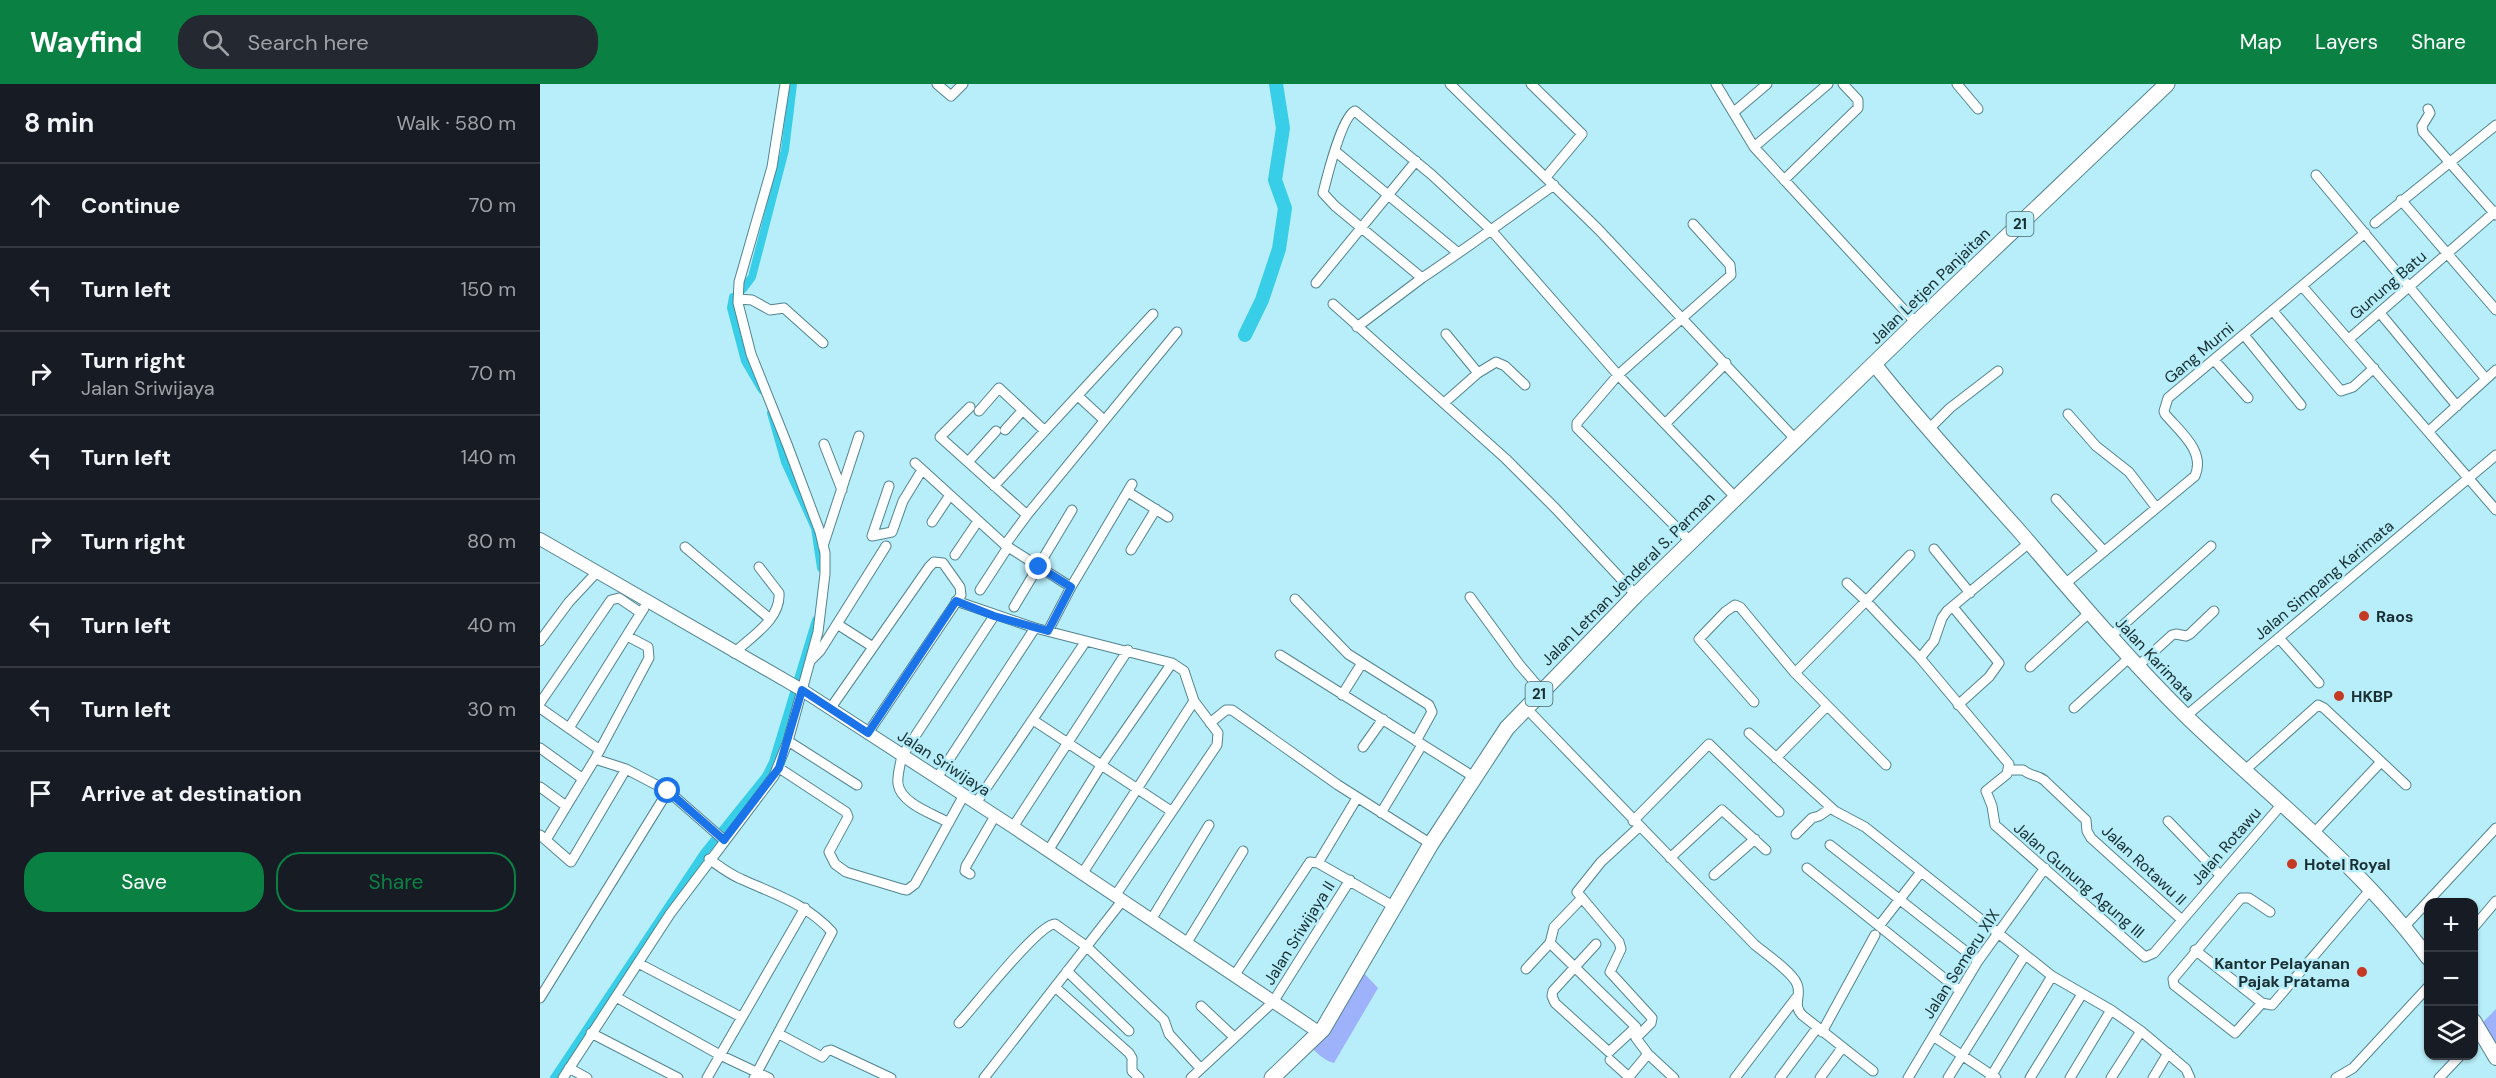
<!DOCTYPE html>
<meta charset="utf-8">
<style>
:root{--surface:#171b24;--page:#242831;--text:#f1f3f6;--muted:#9ea1a6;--line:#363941;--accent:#0b8043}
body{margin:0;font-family:"DM Sans",sans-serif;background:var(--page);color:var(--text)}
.controls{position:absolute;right:18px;bottom:18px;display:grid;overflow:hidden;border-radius:12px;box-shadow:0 2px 4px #0004}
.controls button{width:54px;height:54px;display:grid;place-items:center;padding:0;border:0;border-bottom:2px solid var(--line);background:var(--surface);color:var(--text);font:30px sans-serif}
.stop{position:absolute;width:18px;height:18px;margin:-14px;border:4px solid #1a73e8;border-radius:50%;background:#fff}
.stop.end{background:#1a73e8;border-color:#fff;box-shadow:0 2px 6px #0008}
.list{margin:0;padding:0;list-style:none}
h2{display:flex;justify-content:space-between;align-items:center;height:78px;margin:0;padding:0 24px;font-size:26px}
h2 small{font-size:20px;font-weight:400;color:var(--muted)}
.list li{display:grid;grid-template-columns:39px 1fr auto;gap:18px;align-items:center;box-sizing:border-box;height:84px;padding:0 24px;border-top:2px solid var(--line)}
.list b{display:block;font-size:22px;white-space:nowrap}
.list p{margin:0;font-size:20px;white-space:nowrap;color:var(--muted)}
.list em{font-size:20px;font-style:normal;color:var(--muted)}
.actions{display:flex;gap:12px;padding:18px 24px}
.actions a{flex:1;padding:14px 0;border:2px solid var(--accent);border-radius:24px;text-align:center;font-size:21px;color:var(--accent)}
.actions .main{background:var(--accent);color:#fff}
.icon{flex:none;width:33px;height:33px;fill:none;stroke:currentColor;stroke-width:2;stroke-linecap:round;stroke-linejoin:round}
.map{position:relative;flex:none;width:1956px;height:994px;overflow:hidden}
header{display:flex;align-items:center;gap:36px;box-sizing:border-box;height:84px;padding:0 30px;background:var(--accent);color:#fff}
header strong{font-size:28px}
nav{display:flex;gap:33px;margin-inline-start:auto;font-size:21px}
.search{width:420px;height:54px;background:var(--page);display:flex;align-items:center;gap:15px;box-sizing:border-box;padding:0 21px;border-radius:24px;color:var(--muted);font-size:22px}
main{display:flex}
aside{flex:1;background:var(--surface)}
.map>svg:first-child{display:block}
.green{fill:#9eb2fc}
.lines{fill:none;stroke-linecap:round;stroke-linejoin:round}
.canal{stroke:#38cee7;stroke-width:8}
.river{stroke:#38cee7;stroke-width:14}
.minor-casing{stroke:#51848f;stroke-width:11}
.tertiary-casing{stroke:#51848f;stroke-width:14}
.secondary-casing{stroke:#51848f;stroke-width:16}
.trunk-casing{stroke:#51848f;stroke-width:17}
.minor{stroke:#fff;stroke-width:9}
.tertiary{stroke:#fff;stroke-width:12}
.secondary{stroke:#fff;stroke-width:14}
.trunk{stroke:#fff;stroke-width:15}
.route{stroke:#1a73e8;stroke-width:8}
.poi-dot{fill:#c63a24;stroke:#b8eef9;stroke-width:2}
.labels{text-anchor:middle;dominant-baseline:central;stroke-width:5;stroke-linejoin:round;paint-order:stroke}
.shield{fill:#b8eef9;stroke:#48686e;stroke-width:1.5}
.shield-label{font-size:15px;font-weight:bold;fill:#182e32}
.street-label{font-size:16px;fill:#182e32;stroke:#b8eef9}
.poi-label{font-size:16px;font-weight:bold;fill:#182e32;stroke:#b8eef9;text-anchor:start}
</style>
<header>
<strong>Wayfind</strong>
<div class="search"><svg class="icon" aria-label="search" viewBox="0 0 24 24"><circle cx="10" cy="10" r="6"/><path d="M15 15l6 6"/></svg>Search here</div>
<nav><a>Map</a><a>Layers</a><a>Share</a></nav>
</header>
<main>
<aside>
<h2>8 min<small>Walk · 580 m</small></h2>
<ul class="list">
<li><svg class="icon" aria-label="ahead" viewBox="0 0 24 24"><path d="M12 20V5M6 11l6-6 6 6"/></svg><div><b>Continue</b></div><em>70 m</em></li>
<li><svg class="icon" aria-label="left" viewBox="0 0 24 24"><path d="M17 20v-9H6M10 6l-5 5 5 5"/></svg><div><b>Turn left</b></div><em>150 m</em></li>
<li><svg class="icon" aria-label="right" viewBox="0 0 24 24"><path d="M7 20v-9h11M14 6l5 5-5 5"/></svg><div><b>Turn right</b><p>Jalan Sriwijaya</p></div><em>70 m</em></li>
<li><svg class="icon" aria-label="left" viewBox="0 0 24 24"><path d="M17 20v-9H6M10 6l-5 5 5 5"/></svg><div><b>Turn left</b></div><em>140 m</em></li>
<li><svg class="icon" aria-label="right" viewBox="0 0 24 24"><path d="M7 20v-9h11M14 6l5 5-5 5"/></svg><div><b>Turn right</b></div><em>80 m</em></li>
<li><svg class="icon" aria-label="left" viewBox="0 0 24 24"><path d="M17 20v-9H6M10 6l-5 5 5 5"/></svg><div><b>Turn left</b></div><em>40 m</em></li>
<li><svg class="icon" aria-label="left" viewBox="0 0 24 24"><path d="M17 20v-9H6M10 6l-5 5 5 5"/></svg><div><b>Turn left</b></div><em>30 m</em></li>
<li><svg class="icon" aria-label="arrive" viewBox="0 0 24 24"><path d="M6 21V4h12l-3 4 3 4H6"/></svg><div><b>Arrive at destination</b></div></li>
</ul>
<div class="actions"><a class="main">Save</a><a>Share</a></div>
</aside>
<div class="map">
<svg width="1956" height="994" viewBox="0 0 1956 994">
<rect width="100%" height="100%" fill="#b8eef9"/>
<path class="green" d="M 819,884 L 838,904 L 794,979 C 783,976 776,968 768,960 Z
M 1956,925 L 1956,968 L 1940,941 Z"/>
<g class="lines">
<path class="canal" d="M 203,205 L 212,193 L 245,66 L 253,0
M 193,213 L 191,224 L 205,277 L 222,306
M 231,329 L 245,378 L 275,444 L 281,484
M 14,994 L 164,769 L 226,692 L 233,678 L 276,536"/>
<path class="river" d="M 705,251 L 722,216 L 739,165 L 745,124 L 735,96 L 743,44 L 736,0"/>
<defs>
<path id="minor" d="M 397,0 L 411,12 L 423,0
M 910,0 L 1059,146 L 1257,357
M 991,0 L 1042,50 L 1006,93
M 1176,0 L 1214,63 L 1376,239
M 1417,0 L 1438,25
M 1888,25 L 1890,29 L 1882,42 L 1883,48 L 1956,131
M 1194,28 L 1227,0
M 1214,63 L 1288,0
M 795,67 L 917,168
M 1776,91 L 1946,295
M 1244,96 L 1318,24 L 1318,16 L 1303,0
M 1014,101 C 970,132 927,164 882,194 L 795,122 L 783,109 C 787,93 802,32 815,27 L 892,91 L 951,146 L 1078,291 L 1196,414
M 1861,116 L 1956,226
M 1835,139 L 1956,41
M 776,199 L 876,77
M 1762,202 L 1956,426
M 198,215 L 212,216 L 230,226 L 244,224 L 283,259
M 793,220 L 966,375 L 1016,425 L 1096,511
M 1733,227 L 1801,307 L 1813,303 L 1834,284
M 1840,229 L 1917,322
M 817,243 L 882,194
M 906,250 L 938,289
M 1704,251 L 1761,321
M 1809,255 L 1956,127
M 1674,276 L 1708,314
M 538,312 L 564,336
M 904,319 L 938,289 L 956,278 L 965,282 L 985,301
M 430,323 L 400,353 L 487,431 L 465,461
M 439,327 L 459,304 L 505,347
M 1528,330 L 1556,362 L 1589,388 L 1615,422
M 1125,340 L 1186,279
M 1389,345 L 1410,324 L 1458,287
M 465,346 L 483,326
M 1889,347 L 1956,286
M 284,360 L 302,406
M 428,378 L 456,347
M 375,379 L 465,461 L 531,503
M 349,402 L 332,452 L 352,448 L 363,417 L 382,386
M 454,402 L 613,230
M 588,408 L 628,433
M 1516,415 L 1563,466
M 487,431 L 637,248
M 392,438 L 410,411
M 1151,458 L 1037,344 L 1037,339 L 1078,291 L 1191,191 L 1190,181 L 1153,140
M 283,462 L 319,352
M 145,463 L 230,535
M 1394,465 L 1430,509
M 591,466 L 616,425
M 415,471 L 438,437
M 1307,499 L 1326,517 L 1370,471
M 1525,500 L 1655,392 C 1666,367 1639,347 1625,330 L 1624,327 L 1628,314 L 1825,149
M 440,506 L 468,463
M 930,513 L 979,580 L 1002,607
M 755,515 L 808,570 L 889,621 L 892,628 L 876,657
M 416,517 L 495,544 L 632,579 L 644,587 L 654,617 L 678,649 L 677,661 L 575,812
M 474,523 L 532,426
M 1413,523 L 1459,579 L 1449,593 L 1418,621
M 508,547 L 531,503 L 592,400
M 1571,552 L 1671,462
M 1739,554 L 1779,599
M 0,557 L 29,518 L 57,488
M 333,563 L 297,540 L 346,462
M 194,569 C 212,552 241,535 239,509 L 219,483
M 740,571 L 934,693
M 1380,574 L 1394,557 L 1402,534 L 1407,527 L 1489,459
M 271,576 L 280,567 L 297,540
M 1598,582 L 1632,551 L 1636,550 L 1646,552 L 1650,550 L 1674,527
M 1490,583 L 1550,528
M 802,611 L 822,579
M 1214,618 L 1159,555 L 1185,528 L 1195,521 L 1200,523 L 1255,589
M 0,619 L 71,516 L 79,514 L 101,529
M 0,624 L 60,666
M 986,624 L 1215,861 C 1226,870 1252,888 1257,900 C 1262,912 1252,920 1262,931 L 1333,987
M 1534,624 L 1590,573
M 290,625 L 389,483 L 394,478 L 403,479 L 420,503 L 421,511 L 328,649
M 1646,632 L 1956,371
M 493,636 L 631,727
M 670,639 L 686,626 L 692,626 L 798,701 L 891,760
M 29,644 L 104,524
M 1209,649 L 1295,727 L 1325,743 L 1512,892 L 1571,926 L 1601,947 L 1646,985 L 1650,994
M 248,657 L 317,701
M 823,663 L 843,635
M 0,664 L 43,695
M 1236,674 L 1287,622
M 55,675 L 86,685 L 128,707 L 184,756
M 1346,681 L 1255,589 L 1326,517 L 1380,574 L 1469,680 L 1467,690 L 1446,707 L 1452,722 L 1455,741 L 1605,873 L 1614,869 L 1742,720
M 239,684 L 306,728 L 308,733 L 289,768 L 295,780 L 306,788 L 362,805 L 367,806 L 375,800 L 424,711
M 1470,686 L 1483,686 C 1492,693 1496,690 1504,696 L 1546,736 L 1547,747 L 1551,754 L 1642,836
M 1704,687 L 1778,621 L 1784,624 L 1866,701
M 397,694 L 495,544
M 0,703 L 26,722
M 436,719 L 546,557
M 841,729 L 882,661
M 1093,737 L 1169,660 L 1239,728
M 1628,737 L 1680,791
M 409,739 C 394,730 361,720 358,700 C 357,692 360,681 362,672 L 454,532
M 473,743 L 588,566
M 1099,743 L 1061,778 L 1037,808 L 1079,858 L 1081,865 L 1070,888 L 1112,934 L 1111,939 L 1096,954 L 1108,970 L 1134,994
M 1256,750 L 1272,734 L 1279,732 L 1291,724
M 1773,750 L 1841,678
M 0,751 L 31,778 L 86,685
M 6,756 L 55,675 L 109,574 L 108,563 L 87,552
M 1290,761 L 1438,877
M 508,767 L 562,680 L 632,579
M 1130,774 L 1182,726 L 1226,766
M 169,775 C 179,782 189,790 201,795 C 234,810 267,820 292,848 L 214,994
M 778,779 L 817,714
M 1267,784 L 1420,907
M 430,790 L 425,787 L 426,782 L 455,732
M 542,790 L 654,617
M 1174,791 L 1215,755
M 1042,814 L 1014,843 L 1010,859 L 1096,943 L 1069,968 L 1015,919 L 1012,912 L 1013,907 L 1056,860
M 611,836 L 669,741
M 1339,842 L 1381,788
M 1865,842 L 1956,744
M 1934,843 L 1956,817
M 646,860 L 703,767
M 1655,866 L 1722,919 L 1732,921 L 1830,806
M 98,879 L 201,933
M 986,885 L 1010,859
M 527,887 L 589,947
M 694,892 L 770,778 L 778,779 L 855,823
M 515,903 L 589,969 L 592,974 L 592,987 L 599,994
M 76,913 L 180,971 L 229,994
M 0,914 L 128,707
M 1722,919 L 1695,949 L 1634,901 L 1633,895 L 1701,814 L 1709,814 L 1730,828
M 661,922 L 694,953
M 419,939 C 434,923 498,840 515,840 L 546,862 L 624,936 L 629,950 L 661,985
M 1282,948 L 1335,851
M 51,949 L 138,994
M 239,950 L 282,973 L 287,967 L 291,966 L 351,994
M 1393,952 L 1456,994
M 1070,976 L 1089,993
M 29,984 L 47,994
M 23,994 L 130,830 L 234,692 L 248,657 L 278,548 L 285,490 L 285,469 L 280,448 L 247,360 L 211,270 L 198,219 L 199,198 L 232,83 L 245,0
M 167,994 L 265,824
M 444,994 L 582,817
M 651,994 L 733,918 L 810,796
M 1088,994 L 1108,970
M 1195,994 L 1256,914
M 1240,994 L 1277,944
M 1280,994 L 1302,964
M 1368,994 L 1438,877 L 1505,784
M 1408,994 L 1485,871
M 1450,994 L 1512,892
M 1490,994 L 1542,910
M 1530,994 L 1571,926
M 1571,994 L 1601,947
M 1613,994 L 1628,969
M 1796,994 L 1813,984 L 1888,903
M 1899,994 L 1920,972"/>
<path id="tertiary" d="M 0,455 L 262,606 L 473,743 L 780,949"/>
<path id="secondary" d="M 1335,281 C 1381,339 1432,394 1481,449 C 1535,512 1589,576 1648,634 C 1729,712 1822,783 1888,874
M 1934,937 L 1956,974"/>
<path id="trunk" d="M 732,994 L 783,945 L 891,760 L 967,644 L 1096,511 L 1376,239 L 1627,0"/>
</defs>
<use href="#minor" class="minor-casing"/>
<use href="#tertiary" class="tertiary-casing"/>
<use href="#secondary" class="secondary-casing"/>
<use href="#trunk" class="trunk-casing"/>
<use href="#minor" class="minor"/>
<use href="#tertiary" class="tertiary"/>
<use href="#secondary" class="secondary"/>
<use href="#trunk" class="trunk"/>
</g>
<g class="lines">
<path class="route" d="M 128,707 L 184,756 L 239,684 L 262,606 L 328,649 L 416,517 L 454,532 L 508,547 L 531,503 L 499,483"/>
</g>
<g class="poi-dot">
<circle cx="1824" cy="532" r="6"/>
<circle cx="1799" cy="612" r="6"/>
<circle cx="1752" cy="780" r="6"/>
<circle cx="1822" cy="888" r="6"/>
</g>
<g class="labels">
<g class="shield">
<rect x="1466.5" y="128" width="27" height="24" rx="4.5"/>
<rect x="985.5" y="598" width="27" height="24" rx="4.5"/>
</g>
<g class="shield-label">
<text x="1480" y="140">21</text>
<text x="999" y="610">21</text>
</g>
<g class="street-label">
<text transform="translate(1848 201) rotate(-41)">Gunung Batu</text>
<text transform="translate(1390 202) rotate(-44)">Jalan Letjen Panjaitan</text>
<text transform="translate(1659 269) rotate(-40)">Gang Murni</text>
<text transform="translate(1088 495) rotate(-45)">Jalan Letnan Jenderal S. Parman</text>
<text transform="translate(1784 496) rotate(-40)">Jalan Simpang Karimata</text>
<text transform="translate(1615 575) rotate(47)">Jalan Karimata</text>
<text transform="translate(404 679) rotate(33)">Jalan Sriwijaya</text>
<text transform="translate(1686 762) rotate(-49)">Jalan Rotawu</text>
<text transform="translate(1604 781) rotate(43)">Jalan Rotawu II</text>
<text transform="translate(1539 796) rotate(41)">Jalan Gunung Agung III</text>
<text transform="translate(759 849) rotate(-58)">Jalan Sriwijaya II</text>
<text transform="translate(1421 880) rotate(-57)">Jalan Semeru XIX</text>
</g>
<g class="poi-label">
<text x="1836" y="532">Raos</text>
<text x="1811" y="612">HKBP</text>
<text x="1764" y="780">Hotel Royal</text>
<text x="1810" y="879" text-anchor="end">Kantor Pelayanan<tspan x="1810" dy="18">Pajak Pratama</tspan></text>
</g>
</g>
</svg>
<div class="controls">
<button>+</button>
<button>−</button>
<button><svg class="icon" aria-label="layers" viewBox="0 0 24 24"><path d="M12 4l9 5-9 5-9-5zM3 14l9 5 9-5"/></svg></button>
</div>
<div class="stop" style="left:128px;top:707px"></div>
<div class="stop end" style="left:499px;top:483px"></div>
</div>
</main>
